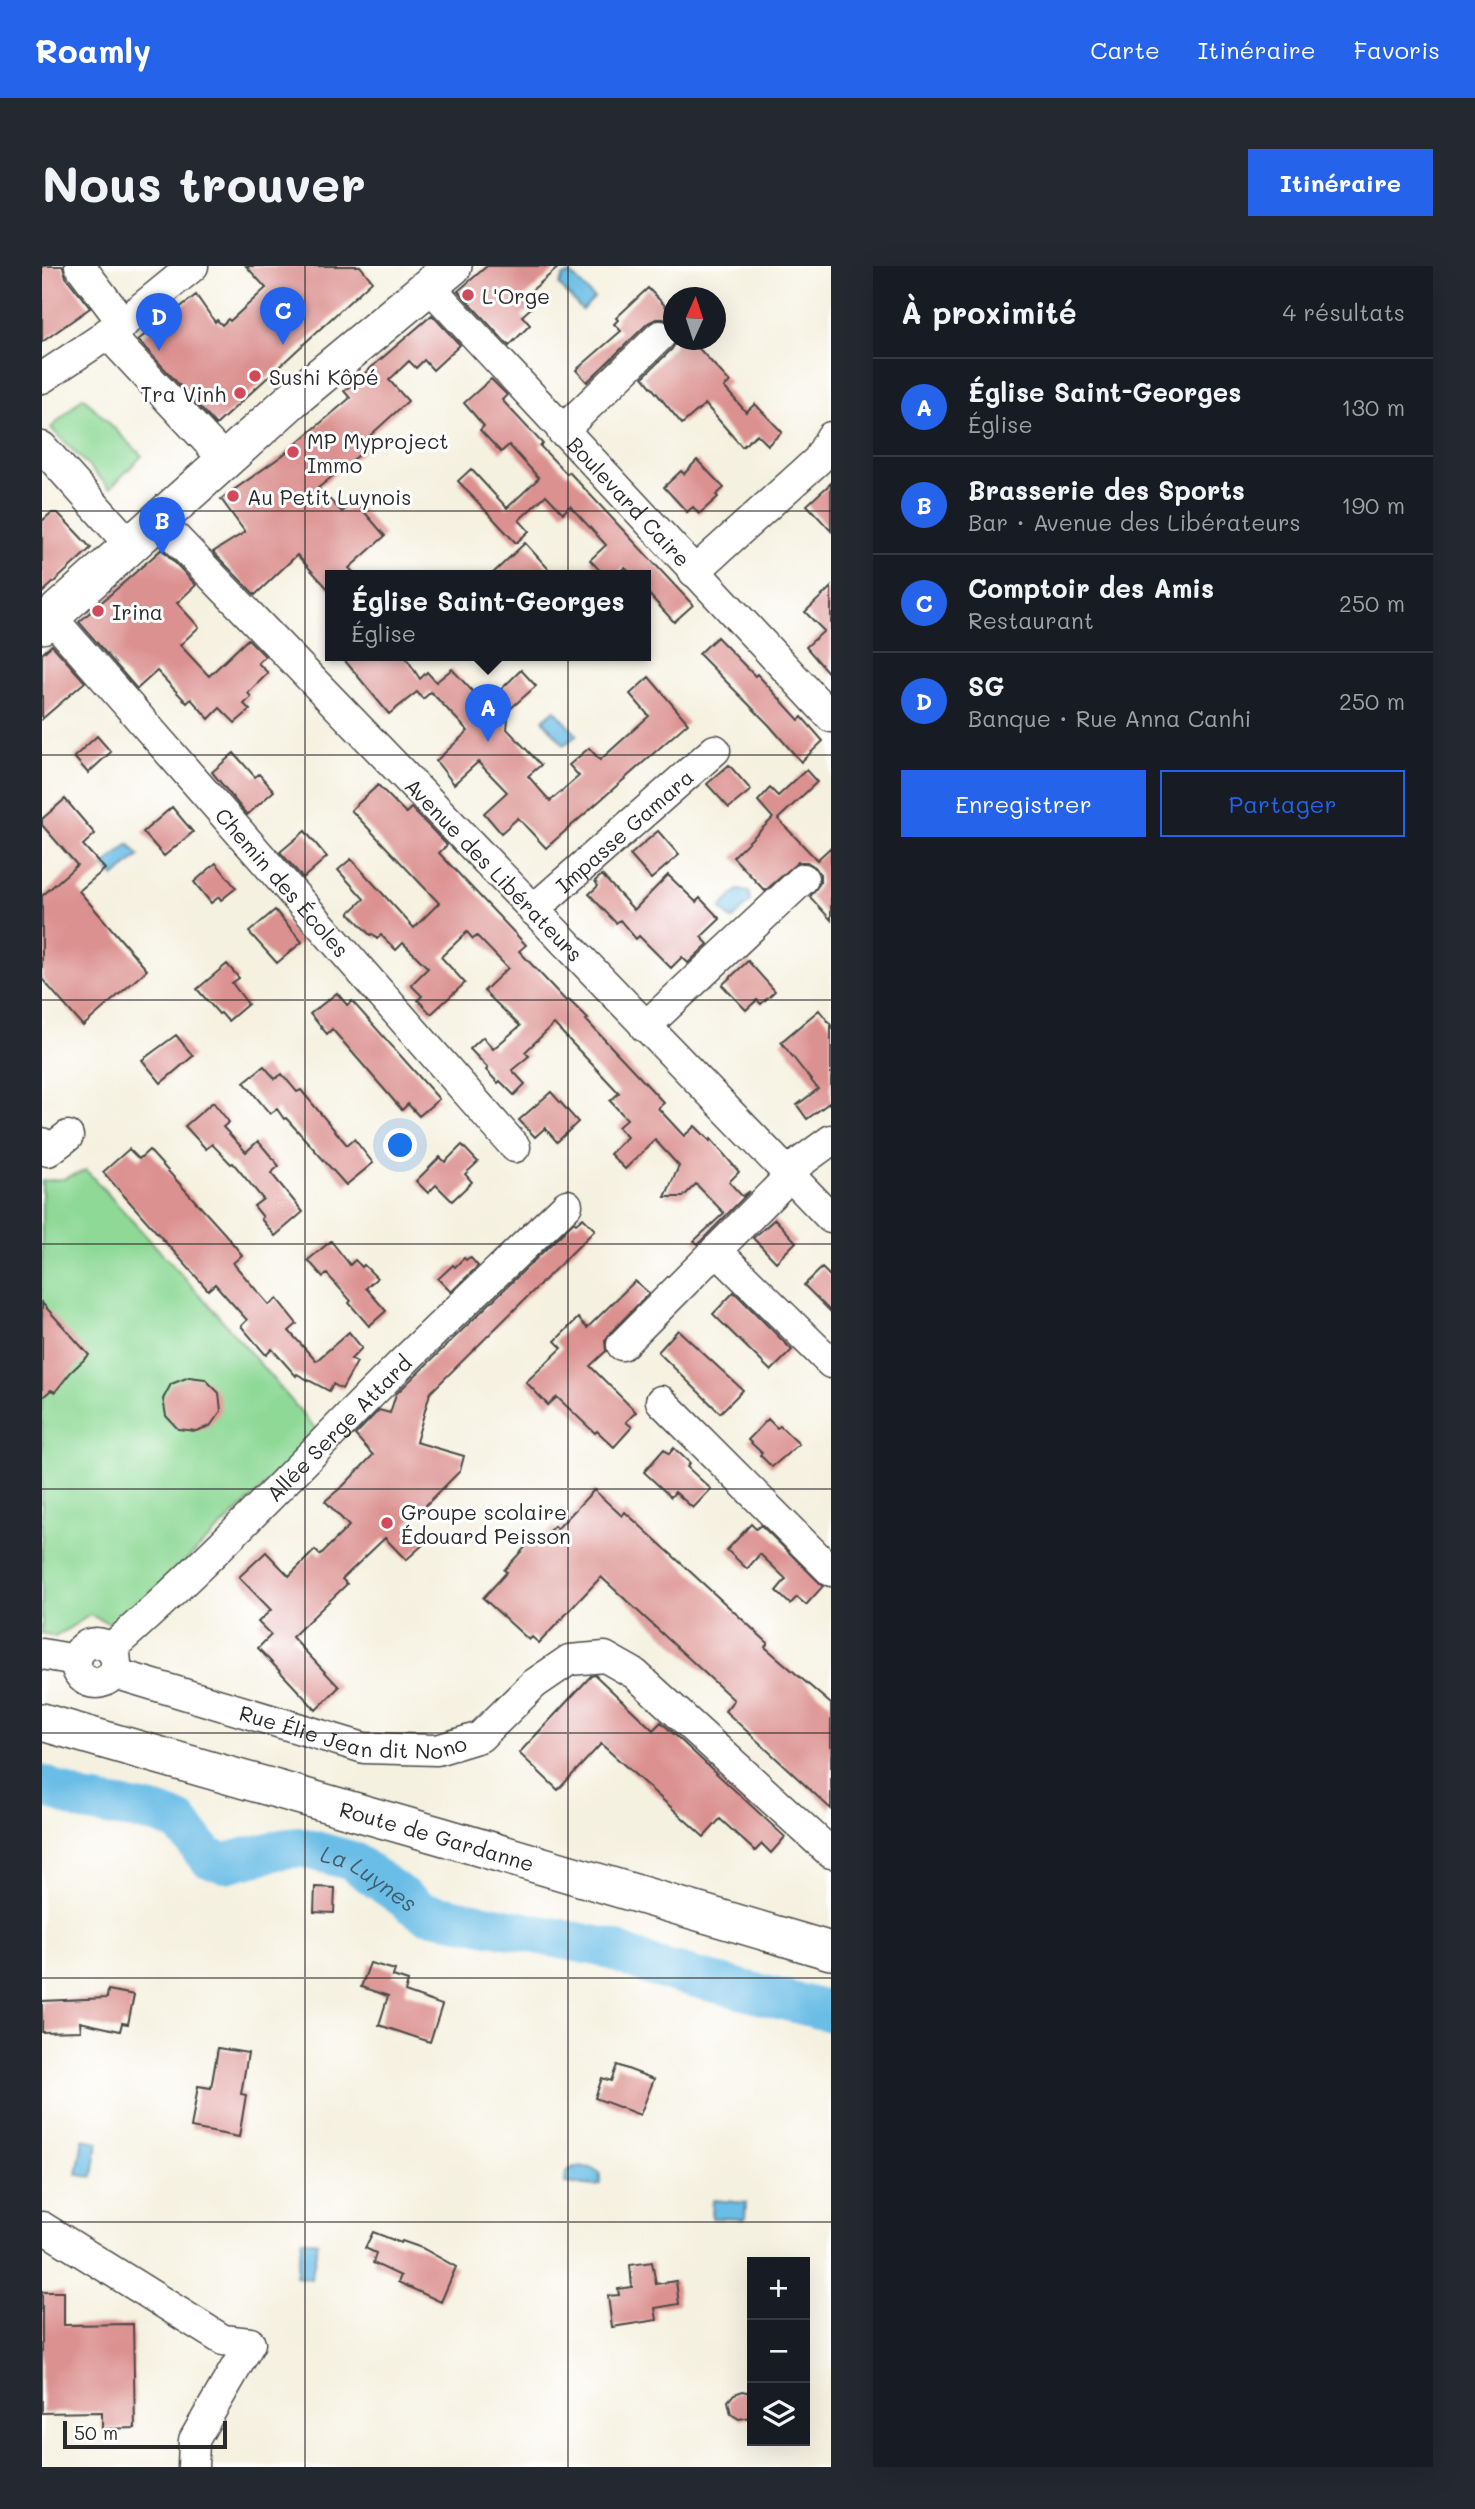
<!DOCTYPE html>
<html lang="fr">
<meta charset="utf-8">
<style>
:root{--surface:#171b24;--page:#242831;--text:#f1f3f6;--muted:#9ea1a6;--line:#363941;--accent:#2563eb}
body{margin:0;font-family:Mali,sans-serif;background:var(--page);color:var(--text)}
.controls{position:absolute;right:21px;bottom:21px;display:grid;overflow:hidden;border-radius:0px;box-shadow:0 7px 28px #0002}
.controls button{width:63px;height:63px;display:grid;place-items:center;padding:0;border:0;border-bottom:2px solid var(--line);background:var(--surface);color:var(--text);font:35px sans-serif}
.compass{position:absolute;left:621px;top:21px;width:63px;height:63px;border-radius:50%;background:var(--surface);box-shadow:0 7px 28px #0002;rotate:3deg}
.scale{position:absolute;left:21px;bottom:18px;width:164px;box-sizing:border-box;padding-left:7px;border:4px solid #2b2b2b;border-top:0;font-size:19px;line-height:24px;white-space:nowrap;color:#2b2b2b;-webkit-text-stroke:5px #fff;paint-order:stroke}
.you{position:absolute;left:359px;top:880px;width:24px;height:24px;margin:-18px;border:5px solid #fff;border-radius:50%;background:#1a73e8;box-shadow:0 0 0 10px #1a73e833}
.badge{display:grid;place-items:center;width:46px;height:46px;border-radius:50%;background:var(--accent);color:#fff;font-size:23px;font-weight:700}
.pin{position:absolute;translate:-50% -58px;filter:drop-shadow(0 2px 4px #0008)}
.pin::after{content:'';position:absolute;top:37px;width:24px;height:21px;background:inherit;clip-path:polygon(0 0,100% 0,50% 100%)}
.popup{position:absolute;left:283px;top:304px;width:326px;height:91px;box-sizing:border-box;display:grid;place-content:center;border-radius:0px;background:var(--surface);filter:drop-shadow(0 2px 5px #0005);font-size:23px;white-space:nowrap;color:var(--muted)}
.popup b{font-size:26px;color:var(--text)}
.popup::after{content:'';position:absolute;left:50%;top:100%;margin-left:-14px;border:14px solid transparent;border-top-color:var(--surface)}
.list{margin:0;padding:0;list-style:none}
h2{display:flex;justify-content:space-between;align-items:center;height:91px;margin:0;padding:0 28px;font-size:30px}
h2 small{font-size:23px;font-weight:400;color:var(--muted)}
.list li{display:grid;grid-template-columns:46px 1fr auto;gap:21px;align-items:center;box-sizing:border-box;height:98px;padding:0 28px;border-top:2px solid var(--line)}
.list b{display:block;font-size:26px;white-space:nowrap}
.list p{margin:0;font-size:23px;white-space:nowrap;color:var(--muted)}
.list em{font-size:23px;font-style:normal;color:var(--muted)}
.actions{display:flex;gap:14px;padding:21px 28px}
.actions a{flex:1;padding:16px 0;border:2px solid var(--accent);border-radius:0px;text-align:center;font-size:24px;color:var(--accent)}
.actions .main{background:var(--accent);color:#fff}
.icon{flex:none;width:38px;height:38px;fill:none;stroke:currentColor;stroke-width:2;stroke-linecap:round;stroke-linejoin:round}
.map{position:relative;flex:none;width:789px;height:2201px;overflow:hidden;border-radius:0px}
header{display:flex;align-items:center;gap:42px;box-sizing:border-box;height:98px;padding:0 35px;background:var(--accent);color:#fff}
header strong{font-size:33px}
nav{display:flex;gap:38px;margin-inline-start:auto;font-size:24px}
.intro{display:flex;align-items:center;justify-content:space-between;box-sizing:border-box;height:168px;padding:0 42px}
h1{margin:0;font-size:49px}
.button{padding:18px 32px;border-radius:0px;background:var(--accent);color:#fff;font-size:24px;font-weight:700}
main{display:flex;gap:42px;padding:0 42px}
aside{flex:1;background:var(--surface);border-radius:0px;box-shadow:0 7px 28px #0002}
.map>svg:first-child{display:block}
.green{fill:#8ed996;stroke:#5c8260;stroke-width:2}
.water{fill:#6bbde6;stroke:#4b7488;stroke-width:2}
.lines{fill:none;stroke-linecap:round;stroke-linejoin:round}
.river{stroke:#6bbde6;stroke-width:40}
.building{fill:#db918f}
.minor-casing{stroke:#494946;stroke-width:33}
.major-casing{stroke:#494946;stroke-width:40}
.minor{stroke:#fff;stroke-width:30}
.major{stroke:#fff;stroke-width:37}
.grid{fill:none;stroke:#2b2b2b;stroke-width:2;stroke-opacity:0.55}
.poi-dot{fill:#d1495b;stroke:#fff;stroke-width:2.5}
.labels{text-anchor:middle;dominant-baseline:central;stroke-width:6;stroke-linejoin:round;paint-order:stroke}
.poi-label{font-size:21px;fill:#2b2b2b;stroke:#fff;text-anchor:start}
.street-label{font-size:21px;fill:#2b2b2b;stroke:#fff}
.water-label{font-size:23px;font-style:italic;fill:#415e6c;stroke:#fff}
</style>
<header>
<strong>Roamly</strong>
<nav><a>Carte</a><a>Itinéraire</a><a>Favoris</a></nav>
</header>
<div class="intro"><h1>Nous trouver</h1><a class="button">Itinéraire</a></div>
<main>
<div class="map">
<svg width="789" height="2201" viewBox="0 0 789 2201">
<rect width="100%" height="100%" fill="#fff"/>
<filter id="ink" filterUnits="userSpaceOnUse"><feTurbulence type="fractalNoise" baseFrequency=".0143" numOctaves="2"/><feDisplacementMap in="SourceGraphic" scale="14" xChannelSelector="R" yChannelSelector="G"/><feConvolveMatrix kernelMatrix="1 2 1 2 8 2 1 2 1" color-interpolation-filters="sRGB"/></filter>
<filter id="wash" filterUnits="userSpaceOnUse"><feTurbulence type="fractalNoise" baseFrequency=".00686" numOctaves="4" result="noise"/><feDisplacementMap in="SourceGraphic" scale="28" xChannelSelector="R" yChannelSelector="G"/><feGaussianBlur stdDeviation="1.57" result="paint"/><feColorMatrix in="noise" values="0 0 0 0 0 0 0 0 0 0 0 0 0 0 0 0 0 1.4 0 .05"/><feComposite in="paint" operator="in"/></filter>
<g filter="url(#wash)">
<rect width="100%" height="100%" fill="#f5f1e0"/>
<path class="green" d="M 41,131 L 100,190 L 68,222 L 9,162 Z
M 44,904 L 175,1048 L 278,1168 L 74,1360 L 48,1349 L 13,1371 L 0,1367 L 0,915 L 21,913 Z"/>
<path class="water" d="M 529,8 L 552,32 L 540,44 L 517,19 L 521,10 Z
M 513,444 L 535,469 L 522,479 L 501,454 Z
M 87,578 L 97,590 L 72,611 L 62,599 Z
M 696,624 L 707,626 L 708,636 L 690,654 L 678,642 Z
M 41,1873 L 56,1876 L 51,1911 L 35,1909 Z
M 532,1901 L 550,1902 L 558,1907 L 558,1918 L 554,1920 L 523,1917 L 524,1906 Z
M 671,1934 L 704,1937 L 703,1953 L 670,1952 Z
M 260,1973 L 276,1976 L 269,2013 L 254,2010 Z"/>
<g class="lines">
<path class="river" id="s1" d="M 0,1519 L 41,1536 L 114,1548 L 137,1556 L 166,1592 L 183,1597 L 240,1583 L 259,1581 L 310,1595 L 381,1646 L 565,1682 L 611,1701 L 789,1746"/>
</g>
<g id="blocks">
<path class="building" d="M 0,0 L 21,0 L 24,11 L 48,42 L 0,76 Z
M 204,0 L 318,0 L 330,15 L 174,159 L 96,74 L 154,29 L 173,56 L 175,54 L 180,59 L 186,53 L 188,55 L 224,22 Z
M 445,0 L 518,0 L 481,32 L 489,42 L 480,50 L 488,59 L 467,80 L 416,25 Z
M 606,22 L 632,49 L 632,59 L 622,53 L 614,53 L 606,57 L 545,116 L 534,104 L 579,65 L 572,58 L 576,54 L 574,52 Z
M 390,49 L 418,79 L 391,104 L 382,94 L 374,102 L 367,95 L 347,114 L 366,135 L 322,175 L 326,180 L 323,184 L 276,222 L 300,246 L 313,235 L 343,270 L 307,302 L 315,310 L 289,310 L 289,326 L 255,289 L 213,329 L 171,286 L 203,266 L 179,233 L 241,189 L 308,132 L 302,125 Z
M 635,74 L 649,74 L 688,116 L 682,121 L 704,146 L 713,138 L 740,166 L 726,179 L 715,168 L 700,181 L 663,138 L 640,158 L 601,111 L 630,83 Z
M 449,113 L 465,129 L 460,134 L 501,178 L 498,180 L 525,208 L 527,206 L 651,339 L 632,356 L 604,325 L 604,310 L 591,310 L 583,301 L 573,310 L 563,310 L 548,294 L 564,279 L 528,240 L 521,247 L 504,229 L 477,254 L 487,265 L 474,277 L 416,215 L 429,203 L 465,242 L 497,212 L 467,179 L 459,186 L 438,164 L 442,160 L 422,137 Z
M 655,194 L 682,222 L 674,229 L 676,231 L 657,248 L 651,241 L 645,246 L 622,221 L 639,205 L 642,208 Z
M 789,217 L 789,265 L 765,239 Z
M 9,247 L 16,247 L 49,282 L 0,327 L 0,255 Z
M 483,277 L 513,310 L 448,310 Z
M 120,283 L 154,319 L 135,337 L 157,361 L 138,379 L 167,410 L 206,373 L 223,390 L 216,397 L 226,407 L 206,427 L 209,431 L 202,438 L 208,444 L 193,457 L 178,442 L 167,453 L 149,433 L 145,437 L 115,405 L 95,423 L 37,356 Z
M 789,321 L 789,410 L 764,381 L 782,365 L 763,346 Z
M 675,371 L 713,410 L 715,408 L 757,454 L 760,451 L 781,475 L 759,496 L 727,459 L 657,388 Z
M 10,379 L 43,416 L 0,453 L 0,388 Z
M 299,390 L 363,390 L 378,413 L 385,406 L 394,416 L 410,403 L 443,439 L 479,404 L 494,420 L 467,444 L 465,463 L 499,499 L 486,510 L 508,535 L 537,510 L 527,499 L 547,482 L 558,494 L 607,450 L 588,428 L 607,411 L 646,457 L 504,582 L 476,552 L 459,567 L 442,547 L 465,526 L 436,496 L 412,518 L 394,495 L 426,465 L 389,426 L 381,433 L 375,426 L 347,448 Z
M 55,470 L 69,486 L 46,507 L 32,491 Z
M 192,487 L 213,511 L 217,508 L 232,525 L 205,549 L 170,506 Z
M 687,499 L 709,524 L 687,542 L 665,518 Z
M 764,504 L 775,516 L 736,553 L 775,594 L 789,581 L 789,654 L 768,631 L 778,617 L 778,608 L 773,601 L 765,596 L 756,596 L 723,625 L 691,591 L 731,552 L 716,535 L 728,522 L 736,530 Z
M 336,519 L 364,547 L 369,542 L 405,579 L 397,587 L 484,679 L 477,685 L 525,736 L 527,734 L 546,753 L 544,754 L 622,837 L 616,842 L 642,870 L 653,860 L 668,875 L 669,873 L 697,906 L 687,916 L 700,930 L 708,925 L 656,978 L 652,975 L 682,947 L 654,918 L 641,931 L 623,931 L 637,900 L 613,874 L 583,903 L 568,888 L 585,871 L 576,861 L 585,853 L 568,835 L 577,827 L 512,758 L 483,786 L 487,790 L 470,804 L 483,818 L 472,829 L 458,815 L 456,817 L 444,804 L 446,802 L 428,783 L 441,771 L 451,783 L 478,760 L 442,725 L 466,702 L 435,670 L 431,673 L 425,666 L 399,691 L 423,717 L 389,748 L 376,734 L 380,730 L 369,719 L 386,702 L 361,677 L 354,684 L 339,669 L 335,673 L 330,668 L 328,669 L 307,647 L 322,633 L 296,604 L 309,593 L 372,662 L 397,637 L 309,544 Z
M 23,533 L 53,568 L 41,579 L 63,603 L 37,625 L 105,704 L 41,760 L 0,713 L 0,630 L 35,599 L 0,559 L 0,553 Z
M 130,541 L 151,566 L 122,590 L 101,566 Z
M 263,565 L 285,591 L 261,612 L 238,586 Z
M 616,565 L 637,589 L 609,613 L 588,589 Z
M 174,597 L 194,622 L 179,634 L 177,631 L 169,637 L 152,616 Z
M 560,609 L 592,644 L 626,609 L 654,636 L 658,632 L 678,653 L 659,671 L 666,678 L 646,697 L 640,691 L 629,702 L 597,670 L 594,673 L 578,654 L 574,657 L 547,628 L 556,620 L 553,615 Z
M 233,644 L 260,676 L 235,697 L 207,666 Z
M 706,695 L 733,725 L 719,738 L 715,734 L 704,744 L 680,719 Z
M 185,698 L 197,712 L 190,717 L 206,738 L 186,755 L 179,747 L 177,748 L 155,723 Z
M 295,727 L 305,739 L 310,735 L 397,833 L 377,850 L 366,838 L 360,844 L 290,763 L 285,768 L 268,748 Z
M 777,744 L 789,759 L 789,840 L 787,837 L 765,853 L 755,839 L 776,823 L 739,776 Z
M 134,769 L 151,790 L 119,817 L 100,794 Z
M 222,800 L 233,813 L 240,808 L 255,826 L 259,824 L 305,879 L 312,873 L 331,897 L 304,919 L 244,852 L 242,853 L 235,843 L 228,848 L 202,816 Z
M 509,826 L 536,856 L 515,876 L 503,862 L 493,871 L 477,854 Z
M 171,836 L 187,856 L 181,861 L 204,886 L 216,875 L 237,900 L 229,907 L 261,946 L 233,970 L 219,953 L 221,951 L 212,940 L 221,933 L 191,897 L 189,898 L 170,878 L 164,883 L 143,860 Z
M 420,879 L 436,896 L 423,908 L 430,916 L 410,935 L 394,919 L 386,927 L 374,915 L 398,891 L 403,896 Z
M 87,883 L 97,893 L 107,884 L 183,968 L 200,989 L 191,997 L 227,1039 L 235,1033 L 255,1058 L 247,1065 L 274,1095 L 307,1066 L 320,1082 L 309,1093 L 315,1096 L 300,1123 L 291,1118 L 287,1125 L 255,1108 L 254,1110 L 230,1083 L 224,1089 L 199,1060 L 205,1054 L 187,1034 L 173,1018 L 166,1024 L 61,906 Z
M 541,952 L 553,964 L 388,1127 L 374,1176 L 422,1190 L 418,1205 L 365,1258 L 383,1277 L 364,1294 L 343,1272 L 300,1313 L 305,1318 L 250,1371 L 297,1421 L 274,1444 L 216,1382 L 229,1369 L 216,1356 L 229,1344 L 197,1311 L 224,1286 L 247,1310 L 273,1284 L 278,1289 L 307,1260 L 283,1235 L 302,1219 L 331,1189 L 313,1169 L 337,1144 L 348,1147 L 354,1128 L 532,956 L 534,958 Z
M 733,953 L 754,976 L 734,996 L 711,972 Z
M 289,975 L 308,999 L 313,994 L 320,1001 L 322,999 L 335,1012 L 324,1022 L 344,1045 L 327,1060 L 307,1037 L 309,1035 L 285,1008 L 281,1011 L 266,994 Z
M 428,991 L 436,1000 L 409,1026 L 396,1013 L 411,999 L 413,1001 L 422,992 L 424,994 Z
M 780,1002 L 789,1011 L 789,1046 L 762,1019 Z
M 593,1015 L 607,1027 L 568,1067 L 563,1075 L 564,1085 L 548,1100 L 594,1146 L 584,1156 L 590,1161 L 572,1181 L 555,1165 L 553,1167 L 515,1131 L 506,1139 L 484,1116 L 520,1082 L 513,1075 L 536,1052 L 545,1062 Z
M 692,1026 L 750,1084 L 729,1105 L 671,1048 Z
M 0,1037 L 47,1089 L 29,1106 L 13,1126 L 9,1124 L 0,1132 Z
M 636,1064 L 701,1124 L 678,1147 L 616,1086 Z
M 147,1111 L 163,1113 L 177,1127 L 179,1145 L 168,1160 L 154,1165 L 136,1163 L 124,1150 L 121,1133 L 129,1118 Z
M 726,1153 L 735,1162 L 738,1160 L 757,1178 L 730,1201 L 718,1189 L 720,1187 L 706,1174 Z
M 632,1182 L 648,1197 L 645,1201 L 669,1223 L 651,1242 L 633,1226 L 629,1231 L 602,1206 L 622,1183 L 627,1188 Z
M 552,1224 L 580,1250 L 583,1246 L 726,1377 L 723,1381 L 789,1438 L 789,1543 L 683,1445 L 692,1434 L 559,1311 L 497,1377 L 490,1371 L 487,1374 L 441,1332 L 465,1306 L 462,1304 L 490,1274 L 494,1278 L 512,1260 L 515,1263 Z
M 709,1258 L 714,1263 L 719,1259 L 781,1320 L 764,1339 L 755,1331 L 748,1338 L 734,1325 L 744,1313 L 718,1288 L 705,1303 L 685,1284 Z
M 553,1409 L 611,1464 L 619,1456 L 743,1571 L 729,1587 L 720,1578 L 713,1585 L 678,1553 L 662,1571 L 559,1478 L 516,1524 L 477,1487 L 549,1410 Z
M 273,1621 L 293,1622 L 292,1647 L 272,1646 Z
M 328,1697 L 353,1704 L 351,1710 L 366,1715 L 363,1726 L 400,1739 L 388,1776 L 337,1759 L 346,1730 L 319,1721 Z
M 66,1724 L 92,1729 L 86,1758 L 80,1757 L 78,1765 L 38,1756 L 39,1765 L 0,1766 L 0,1735 L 65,1732 Z
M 176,1782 L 206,1787 L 199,1828 L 204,1829 L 197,1871 L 149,1862 L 156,1820 L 169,1822 Z
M 575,1799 L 612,1813 L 598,1849 L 553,1832 L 560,1812 L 569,1815 Z
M 331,1966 L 359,1977 L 360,1975 L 380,1982 L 414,2001 L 399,2036 L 356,2016 L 359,2010 L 331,1997 L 334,1987 L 323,1982 Z
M 610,1996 L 614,2018 L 634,2015 L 637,2038 L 613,2042 L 615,2054 L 570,2061 L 566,2030 L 577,2029 L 576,2023 L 590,2021 L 588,1999 Z
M 0,2026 L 22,2026 L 22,2059 L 91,2058 L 93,2162 L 60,2163 L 60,2146 L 0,2147 Z
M 701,2125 L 710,2127 L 710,2151 L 697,2153 L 689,2148 L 686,2135 L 692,2128 Z"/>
</g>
</g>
<g filter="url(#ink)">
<use href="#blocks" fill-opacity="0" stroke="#494946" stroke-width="2"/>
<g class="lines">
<defs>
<g id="minor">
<path d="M 38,0 L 81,57 L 151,0"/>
<path id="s2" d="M 387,20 L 789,451"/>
<path d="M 65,67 L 182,193"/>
<path d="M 0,112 L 81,58"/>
<path d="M 520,165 L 618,70"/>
<path d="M 0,181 L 89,280"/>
<path id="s3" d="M 116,254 L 789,952"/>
<path d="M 652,306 L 776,194 L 789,171"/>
<path id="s4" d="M 9,351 L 473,881"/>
<path id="s5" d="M 491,644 L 673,484"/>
<path d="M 603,761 L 761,613"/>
<path d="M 0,877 L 6,885 L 26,870"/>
<path d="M 674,984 L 789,1097"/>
<path d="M 580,1079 L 748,910 L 752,901 L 789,874"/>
<path d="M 619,1135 L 789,1305"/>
<circle cx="54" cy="1397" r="20"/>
<path id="s6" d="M 68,1383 C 170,1294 261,1195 356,1101 C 412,1046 469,993 525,939"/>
<path d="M 0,1388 L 34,1394"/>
<path id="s7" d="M 72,1407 L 322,1482 L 395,1484 L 438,1471 L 492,1418 L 527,1394 L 563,1391 L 593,1408 L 789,1587"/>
<path d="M 0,1961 L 181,2074 L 208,2077 L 152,2174 L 151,2201"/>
</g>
<g id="major">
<path d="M 0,359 L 251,133 L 411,0"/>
<path id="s8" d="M 0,1456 L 399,1570 L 789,1685"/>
</g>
</defs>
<use href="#minor" class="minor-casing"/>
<use href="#major" class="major-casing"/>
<use href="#minor" class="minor"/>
<use href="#major" class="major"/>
</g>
</g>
<path class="grid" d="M 263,0 L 263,2201M 526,0 L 526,2201M 0,245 L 789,245M 0,489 L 789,489M 0,734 L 789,734M 0,978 L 789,978M 0,1223 L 789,1223M 0,1467 L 789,1467M 0,1712 L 789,1712M 0,1956 L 789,1956"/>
<g class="poi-dot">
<circle cx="426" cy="29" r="7"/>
<circle cx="213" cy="110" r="7"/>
<circle cx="198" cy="127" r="7"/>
<circle cx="251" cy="186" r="7"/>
<circle cx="191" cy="230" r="7"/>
<circle cx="56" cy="345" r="7"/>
<circle cx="345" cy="1257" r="7"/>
</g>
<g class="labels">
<g class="poi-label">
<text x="440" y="29">L'Orge</text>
<text x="227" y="110">Sushi Kôpé</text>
<text x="184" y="127" text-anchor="end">Tra Vinh</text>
<text x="265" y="174">MP Myproject<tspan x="265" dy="24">Immo</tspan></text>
<text x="205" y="230">Au Petit Luynois</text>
<text x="70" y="345">Irina</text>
<text x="359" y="1245">Groupe scolaire<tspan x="359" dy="24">Édouard Peisson</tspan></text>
</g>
<g class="street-label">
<text stroke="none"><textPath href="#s2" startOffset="294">Boulevard Caire</textPath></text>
<text stroke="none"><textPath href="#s5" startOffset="121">Impasse Gamara</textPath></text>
<text stroke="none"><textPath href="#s3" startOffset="485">Avenue des Libérateurs</textPath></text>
<text stroke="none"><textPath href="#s4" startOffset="352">Chemin des Écoles</textPath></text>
<text stroke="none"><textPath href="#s6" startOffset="318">Allée Serge Attard</textPath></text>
<text stroke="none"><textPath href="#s7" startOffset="248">Rue Élie Jean dit Nono</textPath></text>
<text stroke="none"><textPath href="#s8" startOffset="411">Route de Gardanne</textPath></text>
</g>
<g class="water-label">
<text stroke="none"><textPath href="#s1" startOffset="360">La Luynes</textPath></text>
</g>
</g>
</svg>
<div class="controls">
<button>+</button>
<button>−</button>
<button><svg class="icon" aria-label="layers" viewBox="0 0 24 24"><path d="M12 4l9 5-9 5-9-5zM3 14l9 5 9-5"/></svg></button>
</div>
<svg class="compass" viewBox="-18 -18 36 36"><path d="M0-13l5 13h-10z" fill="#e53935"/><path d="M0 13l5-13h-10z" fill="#9ea1a6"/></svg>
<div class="scale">50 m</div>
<div class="you"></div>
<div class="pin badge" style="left:446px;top:476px">A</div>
<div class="popup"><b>Église Saint-Georges</b>Église</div>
<div class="pin badge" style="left:120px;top:289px">B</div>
<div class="pin badge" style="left:241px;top:79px">C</div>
<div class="pin badge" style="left:117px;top:85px">D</div>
</div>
<aside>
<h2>À proximité<small>4 résultats</small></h2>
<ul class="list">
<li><span class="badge">A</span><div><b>Église Saint-Georges</b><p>Église</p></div><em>130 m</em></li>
<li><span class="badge">B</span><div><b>Brasserie des Sports</b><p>Bar · Avenue des Libérateurs</p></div><em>190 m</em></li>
<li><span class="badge">C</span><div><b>Comptoir des Amis</b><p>Restaurant</p></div><em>250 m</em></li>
<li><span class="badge">D</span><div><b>SG</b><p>Banque · Rue Anna Canhi</p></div><em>250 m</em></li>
</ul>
<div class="actions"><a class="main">Enregistrer</a><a>Partager</a></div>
</aside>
</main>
